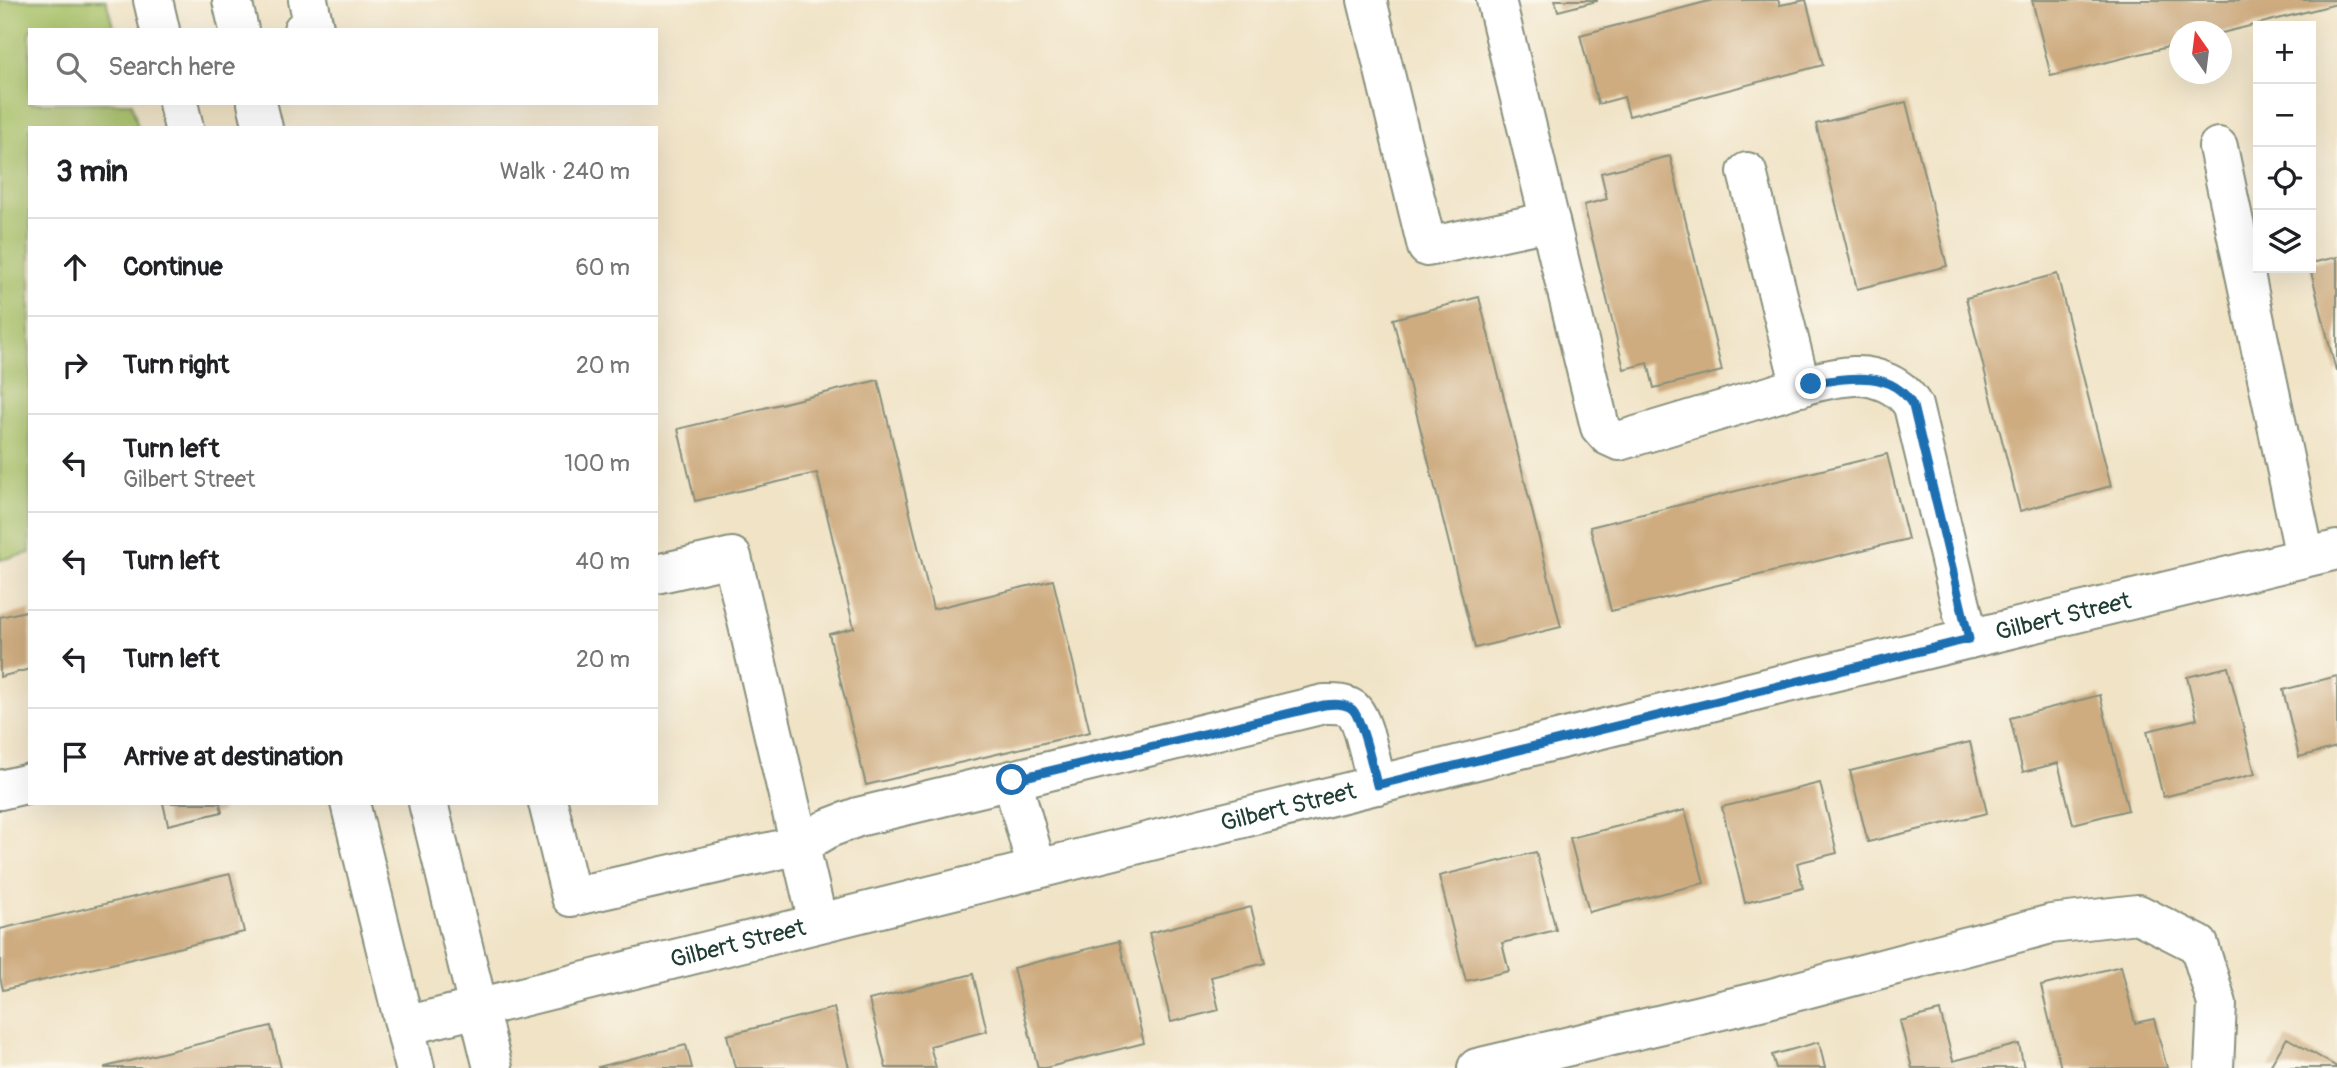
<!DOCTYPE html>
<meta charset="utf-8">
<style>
:root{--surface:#fff;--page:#f2f2f2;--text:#202124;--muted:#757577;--line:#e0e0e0}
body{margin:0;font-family:Pangolin,sans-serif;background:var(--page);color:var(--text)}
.controls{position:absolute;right:21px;top:21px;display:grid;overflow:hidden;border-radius:0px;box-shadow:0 7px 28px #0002}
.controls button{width:63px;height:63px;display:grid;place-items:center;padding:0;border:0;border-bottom:2px solid var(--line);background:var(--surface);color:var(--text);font:35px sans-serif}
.compass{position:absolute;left:2169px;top:21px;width:63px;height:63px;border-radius:50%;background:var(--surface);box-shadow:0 7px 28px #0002;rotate:346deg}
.stop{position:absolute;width:21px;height:21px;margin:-16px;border:5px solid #1f6fb2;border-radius:50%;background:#fff}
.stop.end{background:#1f6fb2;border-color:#fff;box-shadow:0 2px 7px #0008}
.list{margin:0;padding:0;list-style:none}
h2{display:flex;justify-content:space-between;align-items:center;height:91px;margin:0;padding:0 28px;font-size:30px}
h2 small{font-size:23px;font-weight:400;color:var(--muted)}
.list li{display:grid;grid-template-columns:46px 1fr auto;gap:21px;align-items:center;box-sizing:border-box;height:98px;padding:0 28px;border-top:2px solid var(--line)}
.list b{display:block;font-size:26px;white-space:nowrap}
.list p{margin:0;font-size:23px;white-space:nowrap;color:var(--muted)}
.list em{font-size:23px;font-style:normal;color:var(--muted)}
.icon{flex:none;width:38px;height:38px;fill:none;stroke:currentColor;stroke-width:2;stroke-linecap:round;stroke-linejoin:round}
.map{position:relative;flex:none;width:2337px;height:1068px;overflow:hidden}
.search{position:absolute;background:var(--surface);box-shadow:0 7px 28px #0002;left:28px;top:28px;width:630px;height:77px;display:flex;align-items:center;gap:18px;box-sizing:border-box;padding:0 24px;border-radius:0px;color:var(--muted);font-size:26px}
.panel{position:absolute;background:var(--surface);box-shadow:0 7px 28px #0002;left:28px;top:126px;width:630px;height:679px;border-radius:0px}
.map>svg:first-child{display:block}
.green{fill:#a8c167;stroke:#647f4e;stroke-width:2}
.building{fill:#ceac80}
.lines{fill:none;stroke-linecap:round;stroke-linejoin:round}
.minor-casing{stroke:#88907d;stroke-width:42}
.major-casing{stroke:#88907d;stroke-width:42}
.minor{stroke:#fff;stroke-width:38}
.major{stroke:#fff;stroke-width:38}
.route{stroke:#1f6fb2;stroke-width:9}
.labels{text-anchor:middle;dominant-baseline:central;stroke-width:5;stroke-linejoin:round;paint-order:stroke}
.street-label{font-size:24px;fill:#1f3d34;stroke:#fbf7ec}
</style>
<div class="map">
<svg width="2337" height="1068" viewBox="0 0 2337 1068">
<rect width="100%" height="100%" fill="#fbf7ec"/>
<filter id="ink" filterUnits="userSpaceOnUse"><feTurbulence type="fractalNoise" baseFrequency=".0143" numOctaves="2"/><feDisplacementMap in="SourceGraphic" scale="14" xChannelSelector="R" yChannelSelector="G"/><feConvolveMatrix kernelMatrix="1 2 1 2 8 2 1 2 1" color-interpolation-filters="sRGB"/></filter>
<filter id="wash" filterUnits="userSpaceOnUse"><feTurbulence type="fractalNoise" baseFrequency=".00686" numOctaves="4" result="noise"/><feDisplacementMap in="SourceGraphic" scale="28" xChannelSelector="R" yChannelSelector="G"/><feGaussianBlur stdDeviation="1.57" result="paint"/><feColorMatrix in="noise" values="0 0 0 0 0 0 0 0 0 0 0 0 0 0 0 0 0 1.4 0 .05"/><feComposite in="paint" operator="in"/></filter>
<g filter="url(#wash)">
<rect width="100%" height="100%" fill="#f0e3c6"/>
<path class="green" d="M 0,0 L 106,0 L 114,30 L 30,30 L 30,103 L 132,103 L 138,128 L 30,128 L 30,553 L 0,560 Z"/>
<g id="blocks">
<path class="building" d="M 1555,0 L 1597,0 L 1597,1 L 1558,11 Z
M 1713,0 L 1778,0 L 1780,5 L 1806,0 L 1823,65 L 1629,116 L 1624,97 L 1598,104 L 1580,35 Z
M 2032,0 L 2337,0 L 2337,4 L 2222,33 L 2180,32 L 2180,44 L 2051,76 Z
M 1906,102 L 1947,266 L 1857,289 L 1816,124 Z
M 1670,156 L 1722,371 L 1654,388 L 1648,363 L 1624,369 L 1584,205 L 1607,199 L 1601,173 Z
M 2337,257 L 2337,371 L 2336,371 L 2310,268 L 2311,263 Z
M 2057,274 L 2111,486 L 2020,511 L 1966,298 Z
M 1479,297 L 1561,627 L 1475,648 L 1393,319 Z
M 878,380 L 933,609 L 1053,580 L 1090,732 L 866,785 L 829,634 L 854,628 L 817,473 L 695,501 L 678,429 Z
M 1887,454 L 1908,539 L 1611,611 L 1590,527 Z
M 30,610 L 30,669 L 0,677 L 0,617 Z
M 2228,667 L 2255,774 L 2163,797 L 2147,731 L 2197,719 L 2187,677 Z
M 2337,676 L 2337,747 L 2299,757 L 2283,690 Z
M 2100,695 L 2128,810 L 2073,824 L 2058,763 L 2023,772 L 2010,718 Z
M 1970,742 L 1987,813 L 1868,842 L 1850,771 Z
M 1820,783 L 1837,853 L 1797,863 L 1803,888 L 1745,903 L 1722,807 Z
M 163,803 L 220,803 L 222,812 L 168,825 Z
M 1685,810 L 1704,883 L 1589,912 L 1570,838 Z
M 1536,852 L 1556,930 L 1502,943 L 1509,971 L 1466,981 L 1439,876 Z
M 230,874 L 244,932 L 3,990 L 0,977 L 0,929 Z
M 1251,907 L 1265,963 L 1211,977 L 1219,1010 L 1171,1022 L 1149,933 Z
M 1119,941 L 1144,1043 L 1045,1068 L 1038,1068 L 1013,968 Z
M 2121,966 L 2135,1023 L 2154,1019 L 2167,1068 L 2061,1068 L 2041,986 Z
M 973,974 L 987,1031 L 930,1046 L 936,1068 L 886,1068 L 869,1000 Z
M 834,1008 L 849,1068 L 735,1068 L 727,1035 Z
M 1940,1011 L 1953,1061 L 2019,1044 L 2024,1068 L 1912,1068 L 1900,1021 Z
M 271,1026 L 281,1068 L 105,1068 L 105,1067 Z
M 2287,1038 L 2337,1067 L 2337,1068 L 2269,1068 Z
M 1819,1042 L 1825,1068 L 1776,1068 L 1772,1055 Z
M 686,1045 L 692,1068 L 599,1068 L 598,1067 Z"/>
</g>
</g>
<g filter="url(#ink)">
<use href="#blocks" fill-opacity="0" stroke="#88907d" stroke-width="2"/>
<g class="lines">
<defs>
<g id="minor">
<path d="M 1367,0 L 1427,247 L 1550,221"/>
<path d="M 1496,0 L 1600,427 L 1608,436 L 1619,441 C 1666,427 1712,413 1759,399 C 1790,390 1821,378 1854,376 C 1876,375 1902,386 1913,406 L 1969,639"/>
<path d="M 303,30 L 314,27 L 308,0"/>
<path d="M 2218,147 L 2305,557"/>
<path d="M 1747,172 L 1801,387"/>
<path d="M 656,574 L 732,557 L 818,923"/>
<path d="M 0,790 L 30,783"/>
<path d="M 548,803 L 571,897 L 800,845 L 829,828 L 858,817 L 1012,780"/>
<path d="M 1037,869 L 1012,780 L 1324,704 C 1333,704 1344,703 1352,709 C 1364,719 1372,768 1377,785"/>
<path id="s1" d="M 405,1026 L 1791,682 L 2337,550"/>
<path d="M 1477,1068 L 1768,999 L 2051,924 L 2138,914 L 2199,945 L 2217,1004 L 2214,1068"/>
</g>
<path id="major" d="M 153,0 L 160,30
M 232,0 L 239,30
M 178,103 L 184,128
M 257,103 L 263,128
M 350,803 L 415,1068
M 428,803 L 493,1068"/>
</defs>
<use href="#minor" class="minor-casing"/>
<use href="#major" class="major-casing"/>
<use href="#minor" class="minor"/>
<use href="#major" class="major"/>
</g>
</g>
<g class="lines" filter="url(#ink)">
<path class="route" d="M 1012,780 L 1324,705 C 1333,704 1344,703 1352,709 C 1362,718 1373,769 1377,785 L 1969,639 L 1913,406 C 1892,368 1847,378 1811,384"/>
</g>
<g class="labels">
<g class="street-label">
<text stroke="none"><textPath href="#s1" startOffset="1708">Gilbert Street</textPath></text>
<text stroke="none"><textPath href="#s1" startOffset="910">Gilbert Street</textPath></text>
<text stroke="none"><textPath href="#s1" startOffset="343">Gilbert Street</textPath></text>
</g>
</g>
</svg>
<div class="controls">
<button>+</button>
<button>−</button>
<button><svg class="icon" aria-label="locate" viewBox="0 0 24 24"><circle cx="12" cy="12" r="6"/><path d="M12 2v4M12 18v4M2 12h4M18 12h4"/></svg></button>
<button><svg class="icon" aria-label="layers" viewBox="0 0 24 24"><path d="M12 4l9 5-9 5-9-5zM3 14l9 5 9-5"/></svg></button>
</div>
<svg class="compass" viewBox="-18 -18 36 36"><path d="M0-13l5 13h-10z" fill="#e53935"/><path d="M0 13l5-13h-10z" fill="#757577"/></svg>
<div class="stop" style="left:1012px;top:780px"></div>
<div class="stop end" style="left:1811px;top:384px"></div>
<div class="search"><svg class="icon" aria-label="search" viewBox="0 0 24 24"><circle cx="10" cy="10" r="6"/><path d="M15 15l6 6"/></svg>Search here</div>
<section class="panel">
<h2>3 min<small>Walk · 240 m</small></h2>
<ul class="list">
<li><svg class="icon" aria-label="ahead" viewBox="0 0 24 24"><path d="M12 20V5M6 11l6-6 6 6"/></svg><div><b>Continue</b></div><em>60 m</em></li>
<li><svg class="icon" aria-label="right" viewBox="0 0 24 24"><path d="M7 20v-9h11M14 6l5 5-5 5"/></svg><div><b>Turn right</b></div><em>20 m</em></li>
<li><svg class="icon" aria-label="left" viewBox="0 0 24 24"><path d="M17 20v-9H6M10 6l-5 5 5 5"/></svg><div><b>Turn left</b><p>Gilbert Street</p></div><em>100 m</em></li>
<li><svg class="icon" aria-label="left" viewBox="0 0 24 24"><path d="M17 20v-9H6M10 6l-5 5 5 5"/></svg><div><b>Turn left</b></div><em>40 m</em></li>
<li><svg class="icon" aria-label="left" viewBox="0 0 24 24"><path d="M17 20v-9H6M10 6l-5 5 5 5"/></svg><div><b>Turn left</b></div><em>20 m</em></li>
<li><svg class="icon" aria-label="arrive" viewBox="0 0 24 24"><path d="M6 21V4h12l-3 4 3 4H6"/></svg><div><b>Arrive at destination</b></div></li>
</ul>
</section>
</div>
